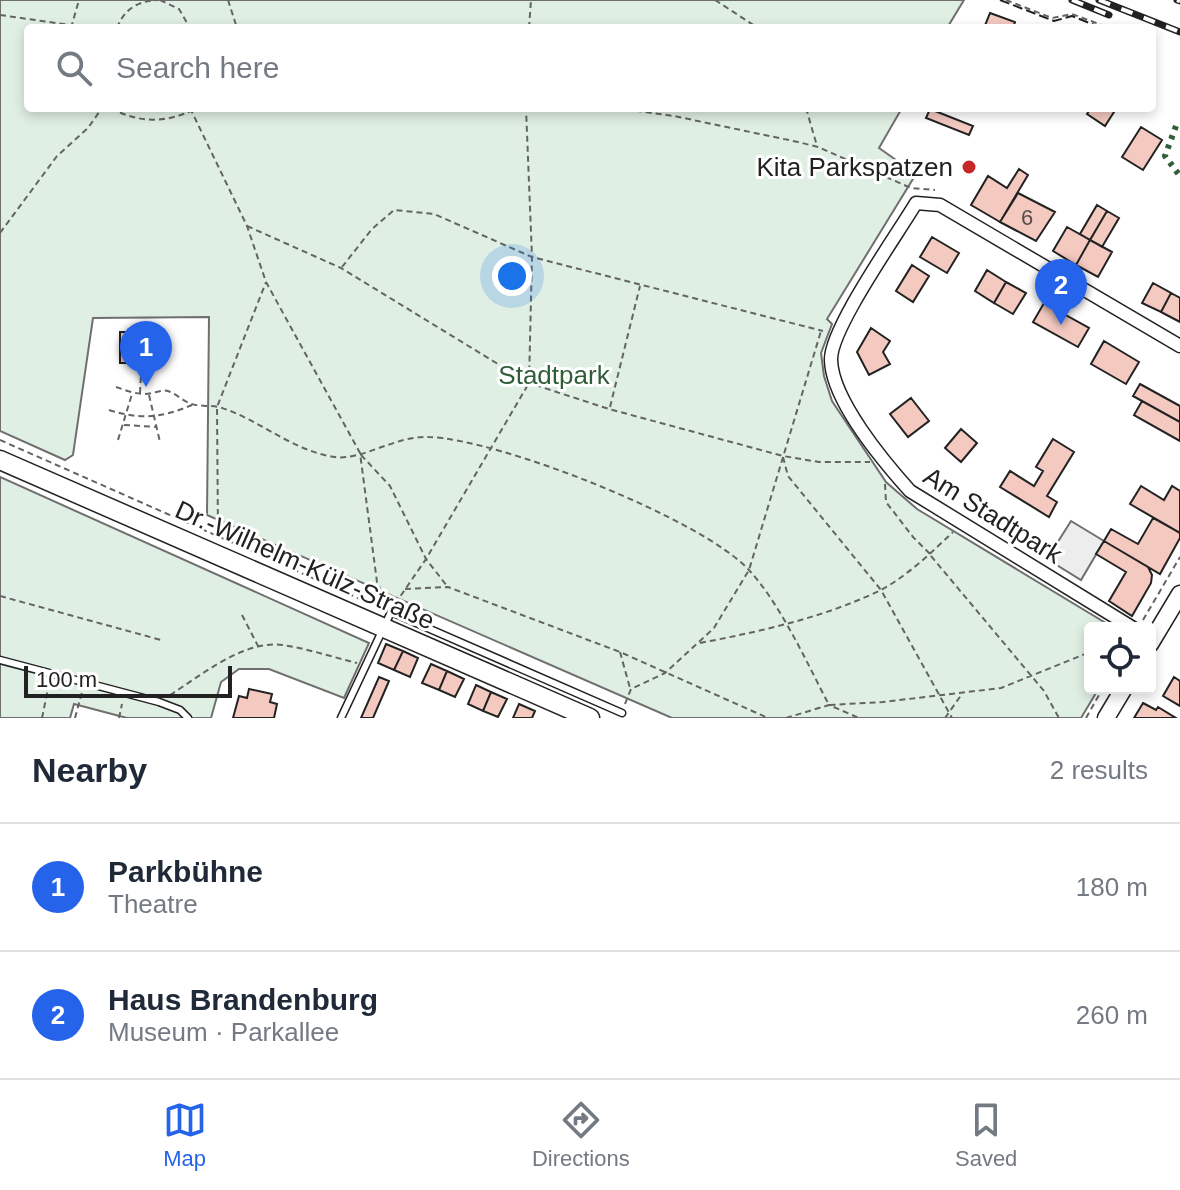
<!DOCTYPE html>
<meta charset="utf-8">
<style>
:root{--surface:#fff;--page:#f2f2f3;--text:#1f2937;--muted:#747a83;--line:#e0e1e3;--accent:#2563eb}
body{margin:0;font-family:Arial,sans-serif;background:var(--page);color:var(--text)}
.controls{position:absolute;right:24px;bottom:24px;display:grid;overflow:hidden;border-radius:8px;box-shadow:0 4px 12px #0003}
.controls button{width:72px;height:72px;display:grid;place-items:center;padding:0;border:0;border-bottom:2px solid var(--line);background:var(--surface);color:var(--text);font:40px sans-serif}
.scale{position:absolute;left:24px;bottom:20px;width:208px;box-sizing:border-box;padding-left:8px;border:4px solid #222;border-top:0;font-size:22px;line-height:28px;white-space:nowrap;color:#222;-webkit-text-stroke:6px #fff;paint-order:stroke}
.you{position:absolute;left:512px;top:276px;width:28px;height:28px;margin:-20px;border:6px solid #fff;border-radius:50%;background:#1a73e8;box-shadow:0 0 0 12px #1a73e833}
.badge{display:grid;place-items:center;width:52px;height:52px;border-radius:50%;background:var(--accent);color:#fff;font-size:26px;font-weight:700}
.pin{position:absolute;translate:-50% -66px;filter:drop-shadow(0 2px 4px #0008)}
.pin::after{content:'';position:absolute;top:42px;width:28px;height:24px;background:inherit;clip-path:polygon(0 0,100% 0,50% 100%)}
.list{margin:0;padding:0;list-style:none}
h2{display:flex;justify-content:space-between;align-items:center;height:104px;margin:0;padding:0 32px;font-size:34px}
h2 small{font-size:26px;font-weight:400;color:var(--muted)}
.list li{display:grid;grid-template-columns:52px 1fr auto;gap:24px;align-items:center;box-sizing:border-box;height:128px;padding:0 32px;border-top:2px solid var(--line)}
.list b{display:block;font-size:30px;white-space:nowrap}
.list p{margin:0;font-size:26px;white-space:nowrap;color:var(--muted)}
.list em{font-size:26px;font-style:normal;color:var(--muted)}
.icon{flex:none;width:44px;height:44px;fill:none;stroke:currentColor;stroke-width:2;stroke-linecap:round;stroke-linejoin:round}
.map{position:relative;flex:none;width:1180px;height:718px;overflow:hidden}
.search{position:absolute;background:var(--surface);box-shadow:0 4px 12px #0003;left:24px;right:24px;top:24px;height:88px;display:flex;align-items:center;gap:20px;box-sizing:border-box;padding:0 28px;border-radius:8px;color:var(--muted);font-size:30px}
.sheet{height:360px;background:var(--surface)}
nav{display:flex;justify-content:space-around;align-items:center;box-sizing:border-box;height:112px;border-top:2px solid var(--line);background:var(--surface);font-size:22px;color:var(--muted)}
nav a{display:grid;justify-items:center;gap:4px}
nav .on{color:var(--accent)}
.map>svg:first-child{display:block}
.green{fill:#e0efe3;stroke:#6f6f6f;stroke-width:2}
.parking{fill:#ededed;stroke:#6f6f6f;stroke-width:2}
.building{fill:#f3c9c0;stroke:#222;stroke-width:2}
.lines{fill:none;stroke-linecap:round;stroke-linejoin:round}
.service-casing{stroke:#222;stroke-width:9}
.minor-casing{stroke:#222;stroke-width:15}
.tertiary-casing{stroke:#222;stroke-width:19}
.secondary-casing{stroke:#222;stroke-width:21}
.path{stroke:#646464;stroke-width:2;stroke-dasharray:6 4;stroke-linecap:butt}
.service{stroke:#fff;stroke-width:6}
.minor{stroke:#fff;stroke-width:12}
.tertiary{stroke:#fff;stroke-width:16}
.secondary{stroke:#fff;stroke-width:18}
.rail-casing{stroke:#222;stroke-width:7}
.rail{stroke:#fff;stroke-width:4;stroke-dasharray:12;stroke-linecap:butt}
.hedge{stroke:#2f5e38;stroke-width:6;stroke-dasharray:4 6;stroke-linecap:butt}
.fence{stroke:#222;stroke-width:2;stroke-dasharray:10 4;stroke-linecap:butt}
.poi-dot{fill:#c62828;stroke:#fff;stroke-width:3}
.labels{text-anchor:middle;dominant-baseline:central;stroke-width:6;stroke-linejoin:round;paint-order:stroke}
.number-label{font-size:22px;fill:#564c4a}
.poi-label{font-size:26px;fill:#222;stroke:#fff;text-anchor:end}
.park-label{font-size:26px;fill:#2f5e38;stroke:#fff}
.street-label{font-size:26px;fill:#222;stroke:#fff}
</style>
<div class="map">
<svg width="1180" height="718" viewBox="0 0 1180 718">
<rect width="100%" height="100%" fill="#fff"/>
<path class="green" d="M 0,0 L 964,0 L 947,28 L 28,28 L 28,108 L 902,108 L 879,148 L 916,174 L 827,319 L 832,324 L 821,353 L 824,376 L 832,401 L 886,482 L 917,509 L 1114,628 L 1090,628 L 1090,688 L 1099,688 L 1081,718 L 672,718 L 207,515 L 209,317 L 93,318 L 73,455 L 65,460 L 0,431 Z
M 0,477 L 369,643 L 344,698 L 269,669 L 239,669 L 221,682 L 211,718 L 127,718 L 74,704 L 70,718 L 0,718 Z"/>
<path class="parking" d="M 1071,521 L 1104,541 L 1081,580 L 1047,559 Z"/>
<path class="building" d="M 990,13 L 1015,22 L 1013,28 L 984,28 Z
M 1091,108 L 1109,108 L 1114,112 L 1105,126 L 1087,114 Z
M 930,109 L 973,126 L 969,135 L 926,118 Z
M 1141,127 L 1162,140 L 1143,170 L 1122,157 Z
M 1019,169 L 1028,175 L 1000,222 L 971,205 L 988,176 L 1007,188 Z
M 1018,193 L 1055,212 L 1036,241 L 1000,222 Z
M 1097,205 L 1107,211 L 1090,240 L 1080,234 Z
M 1107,211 L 1119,218 L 1102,247 L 1090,240 Z
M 1067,227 L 1090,240 L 1076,265 L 1053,251 Z
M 932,237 L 959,253 L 947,273 L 920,257 Z
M 1090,240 L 1112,252 L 1098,277 L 1076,265 Z
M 912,265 L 929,276 L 913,302 L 896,291 Z
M 987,270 L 1006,282 L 994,303 L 975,291 Z
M 1006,282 L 1026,293 L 1013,314 L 994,303 Z
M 1153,283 L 1171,293 L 1161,312 L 1142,303 Z
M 1171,293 L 1180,298 L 1180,322 L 1161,312 Z
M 1044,303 L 1089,328 L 1078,347 L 1033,322 Z
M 871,328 L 890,341 L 883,352 L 890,364 L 869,375 L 857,352 Z
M 120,332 L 163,332 L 163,363 L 120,363 Z
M 1104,341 L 1139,362 L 1126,384 L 1091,364 Z
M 1140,384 L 1180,406 L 1180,422 L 1133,396 Z
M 911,398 L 929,421 L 908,437 L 890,414 Z
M 1142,401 L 1180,422 L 1180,441 L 1134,415 Z
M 961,429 L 977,443 L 961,462 L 945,448 Z
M 1053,439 L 1074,452 L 1047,496 L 1057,502 L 1049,517 L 1000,487 L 1010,471 L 1034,486 L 1043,471 L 1036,467 Z
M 1141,486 L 1164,500 L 1172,486 L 1180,491 L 1180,533 L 1130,504 Z
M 1153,518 L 1180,533 L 1180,538 L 1160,574 L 1104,541 L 1111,529 L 1138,544 Z
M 1104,541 L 1148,567 L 1152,575 L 1151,583 L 1132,616 L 1109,601 L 1126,572 L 1096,554 Z
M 386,644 L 403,651 L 394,670 L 378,663 Z
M 403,651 L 418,658 L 410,677 L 394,670 Z
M 431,664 L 447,671 L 439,690 L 422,683 Z
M 447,671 L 464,679 L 455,697 L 439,690 Z
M 379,677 L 389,681 L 373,718 L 361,718 Z
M 1174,677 L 1180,681 L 1180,706 L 1163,696 Z
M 476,685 L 491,692 L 483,711 L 468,704 Z
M 249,689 L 272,694 L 270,702 L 277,704 L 274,718 L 233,718 L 239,696 L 247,698 Z
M 491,692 L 507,699 L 498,717 L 483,711 Z
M 1143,703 L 1156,710 L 1158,707 L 1176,718 L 1134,718 Z
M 519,704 L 535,711 L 532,718 L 513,718 Z"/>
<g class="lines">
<defs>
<path id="service" d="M 0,660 L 159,702 L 180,710 L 188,718
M 341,718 L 391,612 L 622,713"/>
<path id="minor" d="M 1133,628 L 910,491 C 884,462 832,400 831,360 C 830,329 897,235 916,203 L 940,205 L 1180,346"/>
<path id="tertiary" d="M 1150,644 L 1180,594
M 1106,718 L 1124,688"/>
<path id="secondary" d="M 0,460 L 590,718"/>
</defs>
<use href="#service" class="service-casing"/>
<use href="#minor" class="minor-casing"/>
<use href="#tertiary" class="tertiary-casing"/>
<use href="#secondary" class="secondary-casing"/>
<path class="path" d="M 160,0 L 179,9 L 190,28
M 228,0 L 237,28
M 715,0 L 758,28
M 1006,0 L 1052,18 L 1072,14 L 1107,27
M 0,15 L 91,28
M 71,28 L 79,0
M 117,28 C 124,9 138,1 158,0
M 529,28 L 531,0
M 111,108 C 139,124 169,123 197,108
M 190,108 L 247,226 L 266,282 L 360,453 L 377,582 L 387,603
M 616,108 L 674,116 L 798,142 L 818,147 L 911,188 L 935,190
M 806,108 L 817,146
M 247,226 L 341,268 L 529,383 L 609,409 L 783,456 L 819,462 L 870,462
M 0,233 L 57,156 L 88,128 L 102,108
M 342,267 L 372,229 L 394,210 L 434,214 L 532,257 L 823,331
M 116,387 C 125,390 135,394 145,394 C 153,394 162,389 168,391 C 176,394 182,400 189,403 C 198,407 209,405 219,407 C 259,419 292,451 335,457 C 361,461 397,435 429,437 C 499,439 702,519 749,570 C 781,605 807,663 829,705 L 883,702 L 1001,688 L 1090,652
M 140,393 L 141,375
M 149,395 L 160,442
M 610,407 L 640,286
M 109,410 C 141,420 161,418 192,405
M 124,425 L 157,427
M 0,440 L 360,599
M 118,440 L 132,394
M 361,455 L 390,486 L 426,559 L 447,586
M 783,457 L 788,476 L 881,590 L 952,718
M 885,484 L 886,502 L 913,537 L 930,554
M 218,535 L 217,407 L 266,282
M 931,556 L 1044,691 L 1059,718
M 405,589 L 448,587 L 620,652 L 768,718
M 0,596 L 161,640
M 395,604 L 426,559 L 529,383 L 532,257 L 526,108
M 242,615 L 258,646
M 1143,620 L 1180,557
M 700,643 C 762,631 822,618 879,591 C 906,577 931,553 953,532
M 620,652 L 630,688
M 170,695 C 202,675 243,640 283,645 C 308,649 333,657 357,663
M 625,704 L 631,689 L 665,673 L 714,628 L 749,570 L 821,331
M 42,718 L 49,684
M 75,718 L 82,692
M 119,718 L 122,704
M 786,718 L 829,705 L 859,718
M 945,718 L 962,694
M 1086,718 L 1103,688"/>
<use href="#service" class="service"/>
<use href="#minor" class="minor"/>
<use href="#tertiary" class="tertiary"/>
<use href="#secondary" class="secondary"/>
<defs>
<path id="rail" d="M 1072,0 L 1109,15
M 1099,0 L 1180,32
M 1177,0 L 1180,1"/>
</defs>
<use href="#rail" class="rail-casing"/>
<use href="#rail" class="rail"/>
<path class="hedge" d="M 1176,126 L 1165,156 L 1180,176"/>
<path class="fence" d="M 1000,0 L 1054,21 L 1072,16 L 1102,28"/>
</g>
<circle class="poi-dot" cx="969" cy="167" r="8"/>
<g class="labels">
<g class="number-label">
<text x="1027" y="217">6</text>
</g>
<g class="poi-label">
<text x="953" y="167">Kita Parkspatzen</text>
</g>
<g class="park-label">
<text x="554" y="375">Stadtpark</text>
</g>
<g class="street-label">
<text transform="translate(993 515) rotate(32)">Am Stadtpark</text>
<text transform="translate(305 565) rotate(24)">Dr.-Wilhelm-Külz-Straße</text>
</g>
</g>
</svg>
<div class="controls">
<button><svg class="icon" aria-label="locate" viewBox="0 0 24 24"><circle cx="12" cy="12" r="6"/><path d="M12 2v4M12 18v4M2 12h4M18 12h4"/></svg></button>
</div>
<div class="scale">100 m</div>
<div class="you"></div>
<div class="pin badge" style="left:146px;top:387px">1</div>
<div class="pin badge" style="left:1061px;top:325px">2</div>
<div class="search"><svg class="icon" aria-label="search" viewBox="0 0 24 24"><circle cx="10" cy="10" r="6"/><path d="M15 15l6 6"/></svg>Search here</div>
</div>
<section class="sheet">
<h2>Nearby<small>2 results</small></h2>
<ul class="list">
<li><span class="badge">1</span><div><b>Parkbühne</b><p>Theatre</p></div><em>180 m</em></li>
<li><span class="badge">2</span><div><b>Haus Brandenburg</b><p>Museum · Parkallee</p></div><em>260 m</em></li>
</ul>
</section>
<nav>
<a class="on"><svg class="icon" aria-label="map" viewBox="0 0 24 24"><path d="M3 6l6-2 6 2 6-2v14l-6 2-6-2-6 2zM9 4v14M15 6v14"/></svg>Map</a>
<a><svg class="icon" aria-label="directions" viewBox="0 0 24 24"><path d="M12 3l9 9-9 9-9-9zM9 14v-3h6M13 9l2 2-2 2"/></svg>Directions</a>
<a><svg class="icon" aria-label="saved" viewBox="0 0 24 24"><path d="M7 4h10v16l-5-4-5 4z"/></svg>Saved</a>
</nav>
